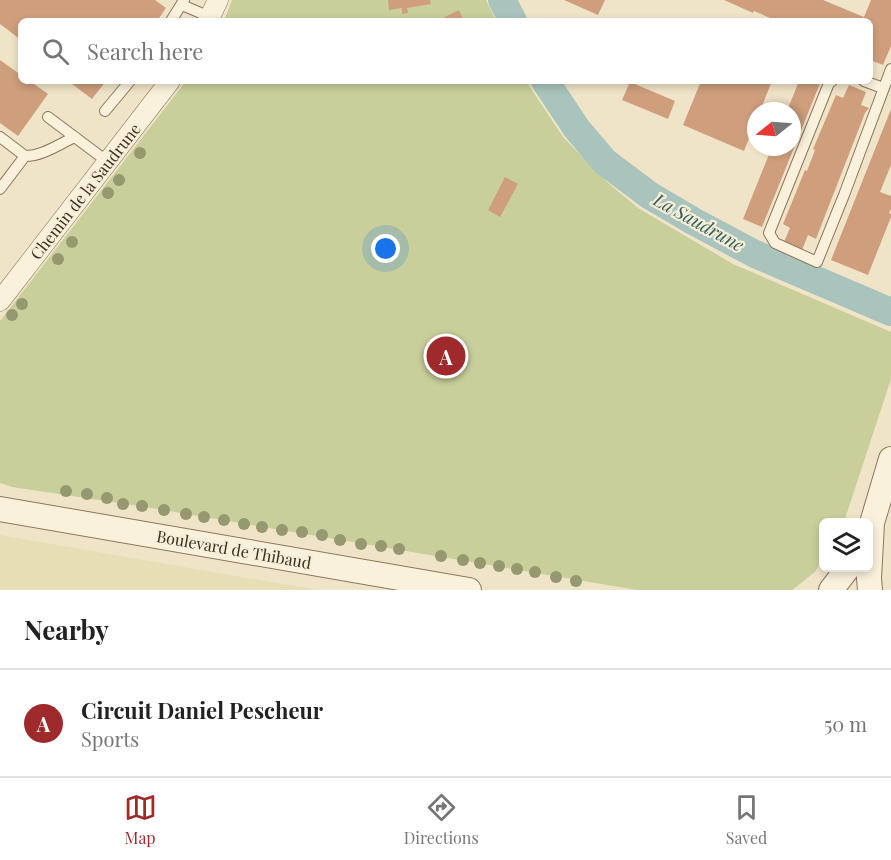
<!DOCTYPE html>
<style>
:root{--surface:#fff;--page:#f6f6f6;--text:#222;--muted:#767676;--line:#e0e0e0;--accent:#9e2a2b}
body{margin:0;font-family:"Playfair Display",serif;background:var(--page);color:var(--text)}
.controls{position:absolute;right:18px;bottom:18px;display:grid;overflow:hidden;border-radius:9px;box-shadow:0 3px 9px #0003}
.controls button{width:54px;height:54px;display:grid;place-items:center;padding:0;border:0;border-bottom:2px solid var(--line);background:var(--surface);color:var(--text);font:30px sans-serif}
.compass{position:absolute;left:747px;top:102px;width:54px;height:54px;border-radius:50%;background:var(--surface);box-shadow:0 3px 9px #0003;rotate:253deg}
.you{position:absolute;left:386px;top:249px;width:21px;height:21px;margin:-15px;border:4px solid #fff;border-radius:50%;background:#1a73e8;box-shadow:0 0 0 9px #1a73e833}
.badge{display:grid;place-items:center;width:39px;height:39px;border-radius:50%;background:var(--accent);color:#fff;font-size:20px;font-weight:700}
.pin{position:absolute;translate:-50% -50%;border:3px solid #fff;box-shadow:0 2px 6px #0006}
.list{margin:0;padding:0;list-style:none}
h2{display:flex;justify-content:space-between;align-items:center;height:78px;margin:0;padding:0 24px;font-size:26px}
h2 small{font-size:20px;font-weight:400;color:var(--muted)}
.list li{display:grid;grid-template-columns:39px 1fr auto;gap:18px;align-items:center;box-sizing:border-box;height:108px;padding:0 24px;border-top:2px solid var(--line)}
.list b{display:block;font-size:22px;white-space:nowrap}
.list p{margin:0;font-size:20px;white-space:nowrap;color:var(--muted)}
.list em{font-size:20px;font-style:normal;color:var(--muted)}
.icon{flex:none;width:33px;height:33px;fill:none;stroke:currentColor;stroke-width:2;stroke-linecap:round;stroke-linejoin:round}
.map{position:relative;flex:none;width:891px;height:590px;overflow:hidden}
.search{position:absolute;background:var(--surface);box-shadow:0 3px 9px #0003;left:18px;right:18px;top:18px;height:66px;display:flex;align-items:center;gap:15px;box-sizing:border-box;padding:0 21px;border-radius:9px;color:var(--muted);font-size:22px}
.sheet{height:186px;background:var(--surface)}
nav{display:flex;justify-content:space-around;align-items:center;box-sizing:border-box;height:84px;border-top:2px solid var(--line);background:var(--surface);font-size:16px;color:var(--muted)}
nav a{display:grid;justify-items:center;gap:3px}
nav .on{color:var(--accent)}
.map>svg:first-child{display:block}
.farmland{fill:#e6deb5}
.green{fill:#c9cf9b}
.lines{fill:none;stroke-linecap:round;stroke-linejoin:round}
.river{stroke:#a9c4bc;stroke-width:28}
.building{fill:#cf9f7d}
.service-casing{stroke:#8d765c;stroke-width:12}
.minor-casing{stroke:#8d765c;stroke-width:21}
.tertiary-casing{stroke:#8d765c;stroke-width:26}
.service{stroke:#faf1dc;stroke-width:10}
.minor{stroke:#faf1dc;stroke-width:20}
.tertiary{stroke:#faf1dc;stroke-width:24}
.tree{fill:#96986f}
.labels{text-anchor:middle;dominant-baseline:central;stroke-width:4.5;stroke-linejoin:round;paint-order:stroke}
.street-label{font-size:16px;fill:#3d2e20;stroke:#f7eed8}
.water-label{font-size:18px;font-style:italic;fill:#2f5d5a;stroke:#f7eed8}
</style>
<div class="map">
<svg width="891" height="590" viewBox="0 0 891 590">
<rect width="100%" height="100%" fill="#f0e4c8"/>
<path class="farmland" d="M 0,535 L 317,590 L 0,590 Z"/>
<path class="green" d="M 232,0 L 486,0 L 496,21 L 224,21 Z
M 186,81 L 526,81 L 563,137 L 607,182 L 638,208 L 733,264 L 891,332 L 891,379 L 844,522 L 824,522 L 823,558 L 815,572 L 792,590 L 637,590 L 139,506 L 12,487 L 0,483 L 0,321 Z"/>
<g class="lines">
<path class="river" d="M 502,0 L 513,21
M 545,81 L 577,129 L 605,162 L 649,195 L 693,221 L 755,254 L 891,312"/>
</g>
<path class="building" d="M 0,0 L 155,0 L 166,8 L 157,21 L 21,21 L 21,40 L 0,24 Z
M 388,0 L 430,0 L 431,4 L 407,8 L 408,13 L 402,14 L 402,8 L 389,10 Z
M 564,0 L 605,0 L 598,15 Z
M 724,0 L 823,0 L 864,17 L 871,0 L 891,0 L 891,46 L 883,65 L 870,60 L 870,21 L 777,21 L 754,11 L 753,13 Z
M 459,10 L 464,21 L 442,21 L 441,19 Z
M 0,60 L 21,75 L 21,81 L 30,81 L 48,94 L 18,136 L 0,123 Z
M 68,81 L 106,81 L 92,99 Z
M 701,81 L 772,81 L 760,111 L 756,111 L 756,121 L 744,151 L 683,125 Z
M 799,81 L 821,81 L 762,227 L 743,219 L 772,147 L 792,147 L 792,111 L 787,111 Z
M 630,82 L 675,101 L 668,119 L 622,100 Z
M 849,85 L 866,92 L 861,105 L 869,108 L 865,113 L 816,239 L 808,235 L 802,250 L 784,242 L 790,228 L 783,224 L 805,170 L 807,171 L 815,150 L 813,149 L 836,95 L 843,98 Z
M 891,109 L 891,165 L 880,192 L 891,196 L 891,209 L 889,213 L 891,214 L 891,217 L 868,275 L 831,260 Z
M 505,177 L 518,184 L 500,217 L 488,210 Z"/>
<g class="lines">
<defs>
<path id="service" d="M 182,5 L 210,17
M 171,21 L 184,0
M 832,81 L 829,83 L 769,233 L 775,243 L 817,262 L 844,195 L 891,69
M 864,81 L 883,88
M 105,111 L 130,81
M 48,117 L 108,162
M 0,137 L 25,156 C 43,156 59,144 75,137
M 0,189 L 25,156"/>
<path id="minor" d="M 208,21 L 218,0
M 0,301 L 170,81"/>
<path id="tertiary" d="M 0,509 L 469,590
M 831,590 L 848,568
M 870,590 L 869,578 L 872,523 L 891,459"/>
</defs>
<use href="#service" class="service-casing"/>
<use href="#minor" class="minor-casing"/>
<use href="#tertiary" class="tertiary-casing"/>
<use href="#service" class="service"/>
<use href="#minor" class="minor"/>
<use href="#tertiary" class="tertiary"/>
</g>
<g class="tree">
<circle cx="140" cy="153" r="6"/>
<circle cx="119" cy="180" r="6"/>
<circle cx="108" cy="193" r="6"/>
<circle cx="72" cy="242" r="6"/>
<circle cx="58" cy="259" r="6"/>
<circle cx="22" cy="304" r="6"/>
<circle cx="12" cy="315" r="6"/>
<circle cx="66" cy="491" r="6"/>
<circle cx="87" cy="494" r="6"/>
<circle cx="107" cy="498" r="6"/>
<circle cx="123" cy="504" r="6"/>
<circle cx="142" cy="506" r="6"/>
<circle cx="164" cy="510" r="6"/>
<circle cx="186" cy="514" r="6"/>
<circle cx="204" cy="517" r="6"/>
<circle cx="224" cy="520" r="6"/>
<circle cx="244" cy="524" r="6"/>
<circle cx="262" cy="527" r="6"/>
<circle cx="282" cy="530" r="6"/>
<circle cx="302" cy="532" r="6"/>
<circle cx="322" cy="535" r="6"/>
<circle cx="340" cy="540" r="6"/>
<circle cx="361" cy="544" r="6"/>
<circle cx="381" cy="546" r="6"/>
<circle cx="399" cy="549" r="6"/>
<circle cx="441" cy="556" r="6"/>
<circle cx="463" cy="560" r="6"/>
<circle cx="480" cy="563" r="6"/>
<circle cx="499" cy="566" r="6"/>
<circle cx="517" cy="569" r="6"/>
<circle cx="535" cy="572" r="6"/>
<circle cx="556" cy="577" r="6"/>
<circle cx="576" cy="581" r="6"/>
</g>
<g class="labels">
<g class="street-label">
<text transform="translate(85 191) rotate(-52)">Chemin de la Saudrune</text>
<text transform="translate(234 549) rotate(10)">Boulevard de Thibaud</text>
</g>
<g class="water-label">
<text transform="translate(699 222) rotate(29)">La Saudrune</text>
</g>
</g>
</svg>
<div class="controls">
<button><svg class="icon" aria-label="layers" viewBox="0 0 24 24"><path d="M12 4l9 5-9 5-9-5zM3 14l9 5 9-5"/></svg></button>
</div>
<svg class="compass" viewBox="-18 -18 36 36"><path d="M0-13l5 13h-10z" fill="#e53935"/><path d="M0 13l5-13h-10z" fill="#767676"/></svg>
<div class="you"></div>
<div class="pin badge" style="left:446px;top:356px">A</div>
<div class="search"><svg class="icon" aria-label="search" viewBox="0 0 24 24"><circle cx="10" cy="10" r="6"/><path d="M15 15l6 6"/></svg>Search here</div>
</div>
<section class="sheet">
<h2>Nearby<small></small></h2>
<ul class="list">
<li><span class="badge">A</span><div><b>Circuit Daniel Pescheur</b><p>Sports</p></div><em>50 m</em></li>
</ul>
</section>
<nav>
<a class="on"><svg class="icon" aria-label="map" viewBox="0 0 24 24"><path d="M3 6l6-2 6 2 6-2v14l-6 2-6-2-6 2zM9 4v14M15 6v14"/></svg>Map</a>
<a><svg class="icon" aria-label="directions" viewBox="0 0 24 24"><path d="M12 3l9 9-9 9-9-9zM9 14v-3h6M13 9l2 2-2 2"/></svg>Directions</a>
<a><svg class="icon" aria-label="saved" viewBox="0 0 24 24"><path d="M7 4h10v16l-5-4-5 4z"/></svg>Saved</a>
</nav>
